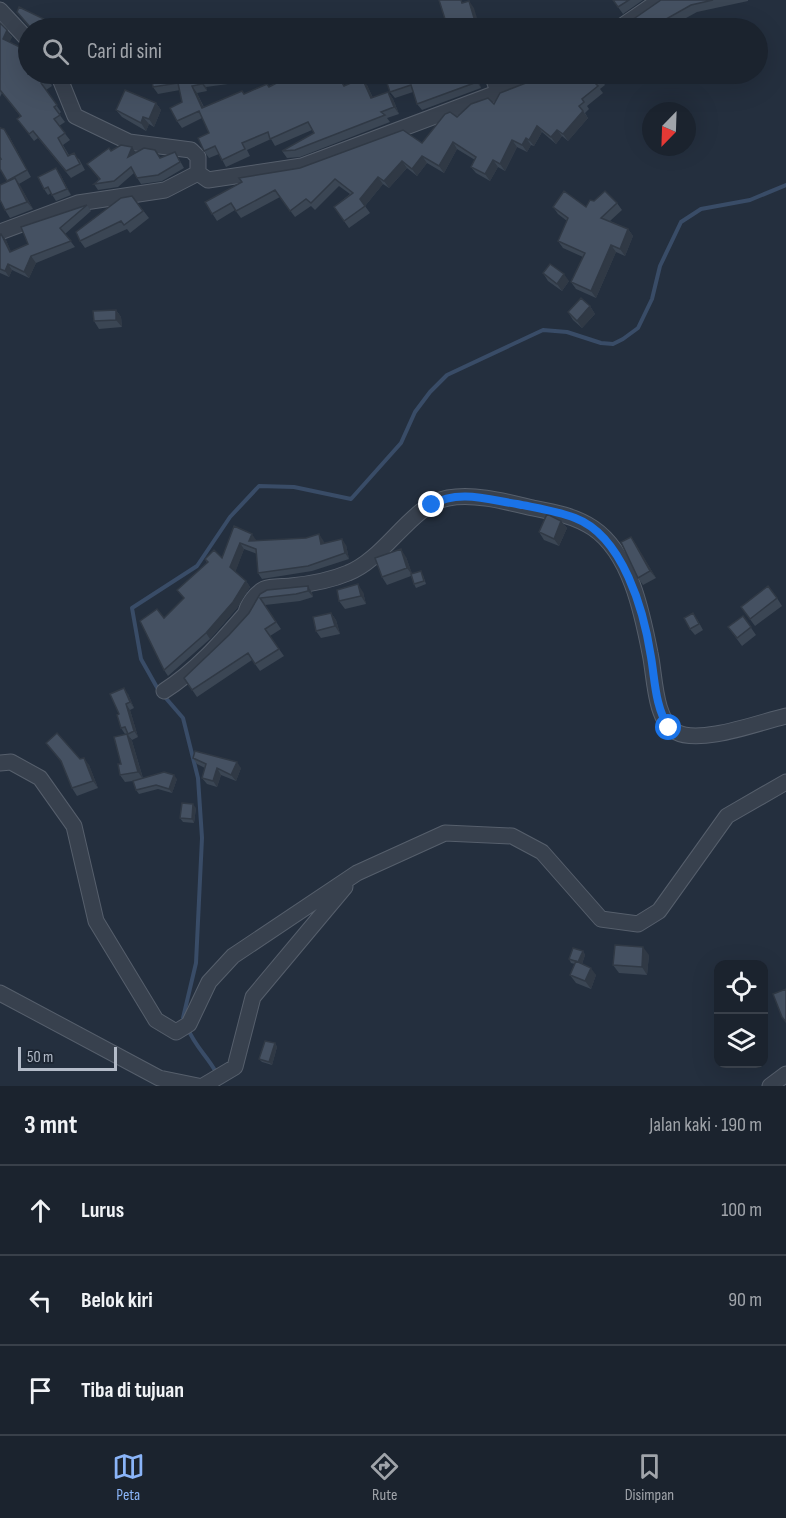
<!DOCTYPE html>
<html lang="id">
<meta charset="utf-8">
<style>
:root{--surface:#1b232e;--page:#242b36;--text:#f1f3f6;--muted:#a0a4aa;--line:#39404a;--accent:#8ab4f8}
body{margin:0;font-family:"Sofia Sans Condensed",sans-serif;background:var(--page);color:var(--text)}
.controls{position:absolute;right:18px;bottom:18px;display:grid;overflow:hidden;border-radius:12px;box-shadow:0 6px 24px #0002}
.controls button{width:54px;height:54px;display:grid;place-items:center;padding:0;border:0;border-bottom:2px solid var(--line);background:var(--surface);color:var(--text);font:30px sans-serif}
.compass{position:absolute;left:642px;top:102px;width:54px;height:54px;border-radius:50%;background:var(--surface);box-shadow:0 6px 24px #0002;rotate:203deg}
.scale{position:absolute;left:18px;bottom:15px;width:99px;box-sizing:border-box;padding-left:6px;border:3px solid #b4bcc9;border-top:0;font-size:16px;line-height:21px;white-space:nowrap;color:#b4bcc9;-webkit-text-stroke:4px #1d2633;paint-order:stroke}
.stop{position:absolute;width:18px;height:18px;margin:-14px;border:4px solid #1a73e8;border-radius:50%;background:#fff}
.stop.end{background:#1a73e8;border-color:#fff;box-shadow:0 2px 6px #0008}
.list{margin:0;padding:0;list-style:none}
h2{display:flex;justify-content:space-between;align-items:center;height:78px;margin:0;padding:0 24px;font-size:26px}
h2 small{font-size:20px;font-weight:400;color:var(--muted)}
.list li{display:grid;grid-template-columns:39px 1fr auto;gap:18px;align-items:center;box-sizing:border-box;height:90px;padding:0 24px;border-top:2px solid var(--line)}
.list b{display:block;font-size:22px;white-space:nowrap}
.list em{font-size:20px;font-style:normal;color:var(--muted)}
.icon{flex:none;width:33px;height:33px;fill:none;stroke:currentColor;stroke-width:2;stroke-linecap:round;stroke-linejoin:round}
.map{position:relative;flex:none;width:786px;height:1086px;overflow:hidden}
.search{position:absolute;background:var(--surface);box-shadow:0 6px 24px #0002;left:18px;right:18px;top:18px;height:66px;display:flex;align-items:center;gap:15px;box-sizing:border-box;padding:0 21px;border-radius:33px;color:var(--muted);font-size:22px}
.sheet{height:348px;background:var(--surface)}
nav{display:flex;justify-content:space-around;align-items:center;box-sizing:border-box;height:84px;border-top:2px solid var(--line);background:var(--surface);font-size:16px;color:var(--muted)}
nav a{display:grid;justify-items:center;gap:3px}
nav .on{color:var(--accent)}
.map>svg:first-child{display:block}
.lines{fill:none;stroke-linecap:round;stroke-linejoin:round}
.stream{stroke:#394c67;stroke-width:4}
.minor-casing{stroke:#565f6c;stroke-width:17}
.minor{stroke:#38414e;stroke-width:15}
.wall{fill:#3b4654}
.shaded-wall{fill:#303945}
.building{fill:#455162;stroke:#303945;stroke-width:1.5}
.route{stroke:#1a73e8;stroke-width:8}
</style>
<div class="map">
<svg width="786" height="1086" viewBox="0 0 786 1086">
<rect width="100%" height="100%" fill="#242f3e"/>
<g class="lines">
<path class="stream" d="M 159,691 L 141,659 L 132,608 L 197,566 L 230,517 L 259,486 L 294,487 L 351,499 L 401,443 L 415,412 L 430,392 L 447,375 L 543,330 L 567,332 L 601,343 L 613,344 L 623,339 L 638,328 L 652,299 L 660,266 L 681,222 L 701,209 L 750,200 L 786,185
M 164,696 L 183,718 L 198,778 L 202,838 L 196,963 L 183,1018 L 185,1022
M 188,1029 C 195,1046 207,1056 216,1072"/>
<defs>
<path id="minor" d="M 0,10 L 28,40
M 619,28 L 660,0
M 58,74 L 75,116 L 129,142 L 191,150 L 198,157 L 198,173
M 492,74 L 498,92
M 0,232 L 78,203 L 165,190 L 198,173 L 208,180 L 302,166 L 547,74
M 164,691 C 197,670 220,643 246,613 C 247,605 256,593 264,589 C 271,586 283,587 291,586 C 311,584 329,581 348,573 C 385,559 412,504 448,498 C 475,493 507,502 533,508 C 554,512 575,516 593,528 C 630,553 642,612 650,653 C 655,675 654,720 676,732 C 700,745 760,722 786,716
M 0,763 L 11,762 L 40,778 L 74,826 L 96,921 L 156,1020 L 176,1032 L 189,1024 L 209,982 L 233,956 L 357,873 L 445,833 L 512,836 L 542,852 L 601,919 L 638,924 L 659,911 L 727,816 L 786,782
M 0,993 L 159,1078 L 198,1086
M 203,1086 L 235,1067 L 253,997 L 345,887
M 770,1086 L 786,1074"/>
</defs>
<use href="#minor" class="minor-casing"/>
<use href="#minor" class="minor"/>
</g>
<path class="wall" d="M 613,0 L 643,0 L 623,14 Z
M 661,0 L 748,0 L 748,1 L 697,12 L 668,28 L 623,28 Z
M 17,12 L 44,19 L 50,26 L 49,28 L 30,28 Z
M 0,23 L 12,37 L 9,42 L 47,74 L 52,86 L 46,90 L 61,112 L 59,114 L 65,122 L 59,126 L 70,140 L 63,145 L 69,155 L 79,159 L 85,170 L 71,178 L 38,138 L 34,141 L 17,119 L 20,116 L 2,93 L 0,97 Z
M 151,74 L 226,74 L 228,84 L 206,87 L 207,91 L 197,93 L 204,107 L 242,91 L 245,94 L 290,79 L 345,86 L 367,85 L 373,98 L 388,92 L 393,99 L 399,114 L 387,118 L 390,122 L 300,157 L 287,158 L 282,151 L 314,133 L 312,130 L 275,146 L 271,139 L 247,150 L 250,156 L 226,167 L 219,154 L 209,158 L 204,151 L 209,133 L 202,118 L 182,128 L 177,121 L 182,102 L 180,90 L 158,94 L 153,87 Z
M 368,74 L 428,74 L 430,80 L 447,74 L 484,74 L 484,80 L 479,82 L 481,88 L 422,110 L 417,104 L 413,92 L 395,98 L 390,92 L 386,79 L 373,82 Z
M 500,74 L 514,74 L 515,75 L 504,79 Z
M 597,74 L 605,85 L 600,89 L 603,93 L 587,106 L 589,109 L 585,113 L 588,118 L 568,141 L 562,136 L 556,144 L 542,132 L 534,146 L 531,145 L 527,152 L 517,147 L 505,171 L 498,167 L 490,181 L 476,173 L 471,167 L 475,160 L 457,149 L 444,173 L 427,163 L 417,176 L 407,168 L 389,188 L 383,184 L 365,206 L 370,213 L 349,228 L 334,207 L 350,194 L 339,186 L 315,210 L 311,206 L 295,217 L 280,197 L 241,218 L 235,210 L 217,221 L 205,202 L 300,168 L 422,143 L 457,117 L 494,104 L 554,76 L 580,81 Z
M 156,103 L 161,110 L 154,127 L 149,124 L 146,131 L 122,117 L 116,110 Z
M 0,127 L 9,136 L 31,177 L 19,184 L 33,209 L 10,218 L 5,210 L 7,181 L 0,157 Z
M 111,151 L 136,153 L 160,158 L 175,152 L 184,168 L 162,181 L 141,184 L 134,173 L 118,187 L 98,190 L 94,184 L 99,179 L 87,164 Z
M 60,174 L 71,195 L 56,201 L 51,193 L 48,195 L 44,189 Z
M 132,196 L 149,218 L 130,233 L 127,229 L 85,248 L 80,241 Z
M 594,201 L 617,203 L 622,210 L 610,221 L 628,229 L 633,236 L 625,256 L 616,252 L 596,298 L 576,289 L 571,282 L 583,257 L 563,248 L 558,241 L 567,221 L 558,214 L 553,207 L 586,207 Z
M 87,205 L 91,211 L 65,234 L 75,247 L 36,263 L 29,278 L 12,270 L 9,277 L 0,273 L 0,234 L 6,240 L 11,252 L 28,244 Z
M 543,273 L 569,281 L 562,291 L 548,281 Z
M 590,306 L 595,314 L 582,328 L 573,320 L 568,312 Z
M 116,310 L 121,317 L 122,327 L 99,329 L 94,321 Z
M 561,521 L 567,528 L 559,546 L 544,540 L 539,532 Z
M 234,526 L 256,540 L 323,540 L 324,544 L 346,545 L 349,559 L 312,571 L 262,579 L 258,573 L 257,554 L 244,549 L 235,572 L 246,581 L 250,587 L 237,608 L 210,639 L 168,676 L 164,670 L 164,618 L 184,598 L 177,590 L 207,563 L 205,559 L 222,558 Z
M 631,537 L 656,578 L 643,585 L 638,578 Z
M 406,557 L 412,574 L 423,575 L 426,584 L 416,588 L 414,584 L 411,576 L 387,585 L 382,577 Z
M 308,586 L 312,593 L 313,597 L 300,601 L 265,605 L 281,629 L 270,636 L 284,656 L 260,671 L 252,660 L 197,697 L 184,678 L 229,635 L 249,613 L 260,594 Z
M 363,592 L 366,604 L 345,609 L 339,601 Z
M 777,598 L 782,606 L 755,626 L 741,607 Z
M 331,613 L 336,620 L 340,634 L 321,638 L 316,631 Z
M 743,616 L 756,635 L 742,646 L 728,627 Z
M 697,619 L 703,630 L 695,635 L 690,629 Z
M 128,694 L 134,708 L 130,710 L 138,737 L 132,740 L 127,734 L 132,741 L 143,778 L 177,779 L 172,793 L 158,789 L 139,794 L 136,790 L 133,781 L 125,782 L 120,775 L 125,734 L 121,728 L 119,714 Z
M 46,743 L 80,759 L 89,765 L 98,788 L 77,796 L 72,788 L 62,763 Z
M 193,758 L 241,768 L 236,781 L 221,775 L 217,787 L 207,784 L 202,778 L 205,768 L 197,764 Z
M 196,808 L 194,823 L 183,822 L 180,818 Z
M 583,951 L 585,955 L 582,964 L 596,975 L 591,989 L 576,983 L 570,975 L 575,964 L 571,963 L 569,959 Z
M 649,955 L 647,975 L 619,973 L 613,965 Z
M 275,1043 L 277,1047 L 272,1065 L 262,1062 L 259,1059 Z"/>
<path class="shaded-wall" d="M 469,1 L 474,8 L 480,28 L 477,28 Z
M 44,19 L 50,26 L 49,28 L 40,28 Z
M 659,23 L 663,28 L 657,28 Z
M 7,30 L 12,37 L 8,46 L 3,39 Z
M 45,74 L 47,74 L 52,86 L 48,79 Z
M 222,74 L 226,74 L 228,84 L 223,77 Z
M 425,74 L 428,74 L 432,88 L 428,81 Z
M 479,74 L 484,74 L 484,80 Z
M 474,75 L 479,82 L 481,88 L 477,82 Z
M 362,78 L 367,85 L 376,105 L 371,98 Z
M 201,80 L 206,87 L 207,91 L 202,84 Z
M 192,86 L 197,93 L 207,115 L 202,108 Z
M 388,92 L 393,99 L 399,114 L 394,107 Z
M 156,103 L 161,110 L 154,127 L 149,119 Z
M 583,111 L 588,118 L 568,141 L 563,134 Z
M 143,117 L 149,124 L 146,131 L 141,123 Z
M 537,126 L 542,132 L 534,146 L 529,140 Z
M 4,129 L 9,136 L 31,177 L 27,170 Z
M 557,130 L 562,136 L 556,144 L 551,137 Z
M 526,138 L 531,145 L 527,152 L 522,145 Z
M 512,140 L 517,147 L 505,171 L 500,164 Z
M 453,142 L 457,149 L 444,173 L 439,166 Z
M 132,147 L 136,153 L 128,157 Z
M 422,156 L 427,163 L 417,176 L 412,169 Z
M 493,160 L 498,167 L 490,181 L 485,174 Z
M 402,161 L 407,168 L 389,188 L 384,181 Z
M 56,168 L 60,174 L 71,195 L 67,189 Z
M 378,177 L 383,184 L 365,206 L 360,199 Z
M 15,178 L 20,185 L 33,209 L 27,202 Z
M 628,229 L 633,236 L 625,256 L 620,249 Z
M 1,234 L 6,240 L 14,258 L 10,252 Z
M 611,245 L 616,252 L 596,298 L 591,291 Z
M 31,256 L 36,263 L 29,278 L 24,272 Z
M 8,264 L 12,270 L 9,277 L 5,271 Z
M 564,274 L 569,281 L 562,291 L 557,284 Z
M 590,306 L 595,314 L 582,328 L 577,321 Z
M 116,310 L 121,317 L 122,327 L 116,320 Z
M 561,521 L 567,528 L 559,546 L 554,539 Z
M 252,534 L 256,540 L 253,547 L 249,541 Z
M 319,534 L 323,540 L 325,550 L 321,544 Z
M 631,537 L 636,544 L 656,578 L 650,571 Z
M 342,539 L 346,545 L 349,559 L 345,553 Z
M 240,543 L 244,549 L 235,573 L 230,567 Z
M 401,549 L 406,557 L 413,576 L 407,568 Z
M 246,581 L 250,587 L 237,608 L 210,639 L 206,633 Z
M 358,584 L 363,592 L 366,604 L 361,596 Z
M 308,586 L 312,593 L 313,597 L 308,591 Z
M 331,613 L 336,620 L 340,634 L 335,626 Z
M 124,688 L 128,694 L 134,708 L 130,702 Z
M 126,704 L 130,710 L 138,737 L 134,731 Z
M 127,734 L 132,741 L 143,779 L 138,772 Z
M 84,758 L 89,765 L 98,788 L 93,781 Z
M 237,762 L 241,768 L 236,781 L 231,775 Z
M 217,768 L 221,775 L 217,787 L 213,781 Z
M 174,775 L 177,779 L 172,793 L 169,789 Z
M 193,804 L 196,808 L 194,823 L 192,819 Z
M 643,947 L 649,955 L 647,975 L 642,967 Z
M 583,951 L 585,955 L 581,967 L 578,963 Z
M 591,968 L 596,975 L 591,989 L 585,981 Z
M 275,1043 L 277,1047 L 272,1065 L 269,1062 Z"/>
<path class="building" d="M 439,0 L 461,0 L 462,3 L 469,1 L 477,28 L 412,28 L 412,27 L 445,19 Z
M 613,0 L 629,0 L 618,7 Z
M 661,0 L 713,0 L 691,5 L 659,23 L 657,28 L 644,28 L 646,24 L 639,28 L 623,28 L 622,27 Z
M 19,7 L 44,19 L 40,28 L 35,28 L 30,27 L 17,12 Z
M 0,23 L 7,30 L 3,39 L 28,51 L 28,74 L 45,74 L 48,79 L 41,83 L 57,105 L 54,107 L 60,115 L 54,119 L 65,133 L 58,138 L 68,156 L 74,153 L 80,164 L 66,171 L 33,131 L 29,134 L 17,119 L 21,116 L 0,90 Z
M 151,74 L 222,74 L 223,77 L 201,80 L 202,84 L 192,86 L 202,108 L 242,91 L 244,94 L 267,84 L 269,87 L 288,77 L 289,79 L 301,74 L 337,74 L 344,86 L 362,78 L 371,98 L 388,92 L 394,107 L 381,112 L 385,115 L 295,150 L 282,151 L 314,133 L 308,122 L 270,139 L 268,132 L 242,143 L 245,149 L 222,160 L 215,146 L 204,151 L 198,138 L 209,133 L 199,111 L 177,121 L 170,108 L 182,102 L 178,83 L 153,87 Z
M 384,74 L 425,74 L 428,81 L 447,74 L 479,74 L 474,75 L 477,82 L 417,104 L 411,85 L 390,92 Z
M 549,74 L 554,76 L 556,74 L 570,74 L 580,81 L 590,74 L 597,74 L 601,78 L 595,83 L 598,86 L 582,99 L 584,102 L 579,106 L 583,111 L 563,134 L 557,130 L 551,137 L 537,126 L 529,140 L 526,138 L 522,145 L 512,140 L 500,164 L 493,160 L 485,174 L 471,167 L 476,157 L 453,142 L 439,166 L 422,156 L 412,169 L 402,161 L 384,181 L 378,177 L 360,199 L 365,206 L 344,221 L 334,207 L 353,193 L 335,179 L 311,203 L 306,199 L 290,211 L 275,190 L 236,211 L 231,203 L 212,214 L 205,202 L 242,182 L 239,178 L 300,168 L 403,130 L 422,143 L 445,114 L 450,112 L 457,117 L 471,104 L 488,98 L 494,104 L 500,93 Z
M 125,90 L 156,103 L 149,119 L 143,117 L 141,123 L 116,110 Z
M 0,128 L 4,129 L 27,170 L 7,181 L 0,169 L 0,159 L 1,159 L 0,157 Z
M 121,145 L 132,147 L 128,157 L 144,148 L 155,150 L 160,158 L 175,152 L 180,162 L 158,175 L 137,178 L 131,167 L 114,181 L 94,184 L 100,179 L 87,164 L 109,148 L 111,151 Z
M 56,168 L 67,189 L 52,195 L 48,187 L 44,189 L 38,177 Z
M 15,178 L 27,202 L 5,210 L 0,200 L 0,185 Z
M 564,191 L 586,207 L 590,200 L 594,201 L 605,191 L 617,203 L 601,218 L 628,229 L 620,249 L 611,245 L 591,291 L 571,282 L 585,253 L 558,241 L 568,218 L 553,207 Z
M 132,196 L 143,211 L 124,225 L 121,221 L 80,241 L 76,232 L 121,198 Z
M 87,205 L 60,228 L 71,241 L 31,256 L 24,272 L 8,264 L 5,271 L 0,269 L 0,234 L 1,234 L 10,252 L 28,244 L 21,227 Z
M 550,264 L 564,274 L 557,284 L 543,273 Z
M 581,298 L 590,306 L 577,321 L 568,312 Z
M 116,310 L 116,320 L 94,321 L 93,311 Z
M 547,514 L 561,521 L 554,539 L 539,532 Z
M 234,526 L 252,534 L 249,541 L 306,538 L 319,534 L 321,544 L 342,539 L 345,553 L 308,566 L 258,573 L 256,549 L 240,543 L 230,567 L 246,581 L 233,602 L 206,633 L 164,670 L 140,621 L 157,609 L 164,618 L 184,598 L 177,590 L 208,562 L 205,559 L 214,550 L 222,558 Z
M 631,537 L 650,571 L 638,578 L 621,542 Z
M 401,549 L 407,568 L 382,577 L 375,558 Z
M 421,571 L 424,581 L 414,584 L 411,574 Z
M 358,584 L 361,596 L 339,601 L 337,590 Z
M 308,586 L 308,591 L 296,594 L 260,598 L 276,622 L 265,629 L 279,649 L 255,664 L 248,653 L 192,690 L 184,678 L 229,635 L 249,613 L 260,594 L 267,590 Z
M 768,586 L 777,598 L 750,619 L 741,607 Z
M 331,613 L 335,626 L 316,631 L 313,617 Z
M 693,613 L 699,624 L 690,629 L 684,618 Z
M 743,616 L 751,627 L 737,638 L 728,627 Z
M 124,688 L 130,702 L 126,704 L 134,731 L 128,734 L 125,727 L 121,728 L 117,715 L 119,714 L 110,694 Z
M 57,733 L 80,759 L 84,758 L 93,781 L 72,788 L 61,761 L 46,743 Z
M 127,734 L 138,772 L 120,775 L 118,764 L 121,764 L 114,737 Z
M 195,751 L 237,762 L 231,775 L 217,768 L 213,781 L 202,778 L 206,764 L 193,758 Z
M 164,772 L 174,775 L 169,789 L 156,785 L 136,790 L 133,781 Z
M 182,803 L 193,804 L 192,819 L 180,818 Z
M 615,945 L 643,947 L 642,967 L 613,965 Z
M 573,948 L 583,951 L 578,962 L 569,959 Z
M 576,961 L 591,968 L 585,981 L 570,975 Z
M 786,989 L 786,1022 L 782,1017 L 773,994 Z
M 265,1041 L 275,1043 L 269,1062 L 259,1059 Z"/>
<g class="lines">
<path class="route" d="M 432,505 C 457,489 490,500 517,504 C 536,508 557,511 575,518 C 623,536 644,611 651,657 C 655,680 655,707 669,728"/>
</g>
</svg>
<div class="controls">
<button><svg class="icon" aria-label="locate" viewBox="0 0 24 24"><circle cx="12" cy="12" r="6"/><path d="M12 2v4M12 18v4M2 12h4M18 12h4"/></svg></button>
<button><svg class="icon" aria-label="layers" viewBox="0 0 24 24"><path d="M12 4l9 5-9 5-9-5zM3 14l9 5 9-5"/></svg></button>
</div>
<svg class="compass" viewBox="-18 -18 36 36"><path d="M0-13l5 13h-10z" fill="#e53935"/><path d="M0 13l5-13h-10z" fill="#a0a4aa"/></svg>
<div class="scale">50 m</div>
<div class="stop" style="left:669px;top:728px"></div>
<div class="stop end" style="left:432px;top:505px"></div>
<div class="search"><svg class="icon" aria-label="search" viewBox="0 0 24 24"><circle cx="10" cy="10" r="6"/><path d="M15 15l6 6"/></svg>Cari di sini</div>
</div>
<section class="sheet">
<h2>3 mnt<small>Jalan kaki · 190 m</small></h2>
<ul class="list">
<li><svg class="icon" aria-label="ahead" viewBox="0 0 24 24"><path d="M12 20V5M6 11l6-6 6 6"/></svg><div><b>Lurus</b></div><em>100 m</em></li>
<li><svg class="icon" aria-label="left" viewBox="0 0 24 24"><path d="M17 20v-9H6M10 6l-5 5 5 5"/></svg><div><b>Belok kiri</b></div><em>90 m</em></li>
<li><svg class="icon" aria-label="arrive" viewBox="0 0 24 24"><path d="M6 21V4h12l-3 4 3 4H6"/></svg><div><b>Tiba di tujuan</b></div></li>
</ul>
</section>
<nav>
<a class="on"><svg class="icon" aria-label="map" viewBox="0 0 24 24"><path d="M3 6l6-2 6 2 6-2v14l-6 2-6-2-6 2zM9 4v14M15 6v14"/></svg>Peta</a>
<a><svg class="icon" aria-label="directions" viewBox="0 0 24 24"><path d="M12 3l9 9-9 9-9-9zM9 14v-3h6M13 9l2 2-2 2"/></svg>Rute</a>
<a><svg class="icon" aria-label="saved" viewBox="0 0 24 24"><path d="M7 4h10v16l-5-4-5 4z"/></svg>Disimpan</a>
</nav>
